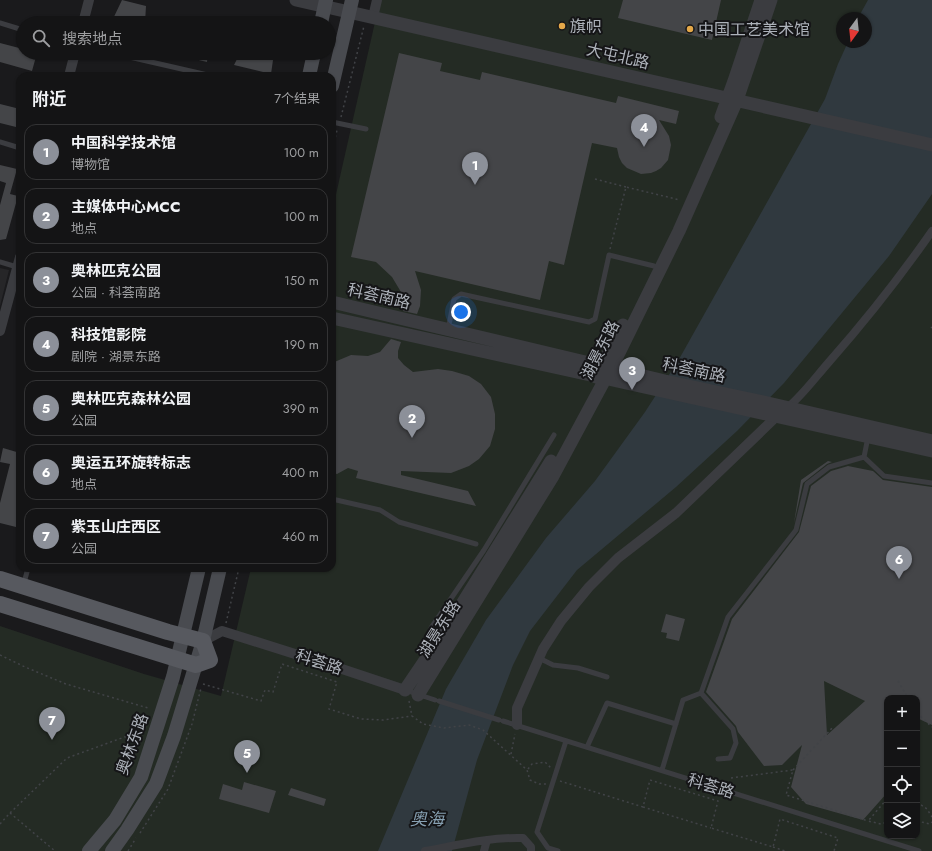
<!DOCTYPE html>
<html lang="zh">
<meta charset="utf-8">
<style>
:root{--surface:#141415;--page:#1d1d1e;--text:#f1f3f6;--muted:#9d9ea0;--line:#333334;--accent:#8c9099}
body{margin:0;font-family:Jost,"Noto Sans SC",sans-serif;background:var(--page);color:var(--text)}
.controls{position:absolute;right:12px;bottom:12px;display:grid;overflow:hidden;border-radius:8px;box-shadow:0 1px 3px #0004}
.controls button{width:36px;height:36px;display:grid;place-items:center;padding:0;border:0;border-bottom:1px solid var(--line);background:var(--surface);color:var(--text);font:20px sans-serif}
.compass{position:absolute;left:836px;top:12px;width:36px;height:36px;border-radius:50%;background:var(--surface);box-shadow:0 1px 3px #0004;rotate:195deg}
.you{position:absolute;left:461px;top:312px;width:14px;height:14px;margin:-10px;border:3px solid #fff;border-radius:50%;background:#1a73e8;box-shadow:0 0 0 6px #1a73e833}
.badge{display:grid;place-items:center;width:26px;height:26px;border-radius:50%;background:var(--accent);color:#fff;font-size:13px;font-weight:700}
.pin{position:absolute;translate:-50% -33px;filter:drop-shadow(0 1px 2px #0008)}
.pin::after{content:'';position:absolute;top:21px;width:14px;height:12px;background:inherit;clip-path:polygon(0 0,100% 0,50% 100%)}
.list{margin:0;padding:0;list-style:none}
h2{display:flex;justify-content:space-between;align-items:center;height:52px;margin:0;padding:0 16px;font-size:17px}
h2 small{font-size:13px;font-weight:400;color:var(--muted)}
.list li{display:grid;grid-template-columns:26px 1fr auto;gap:12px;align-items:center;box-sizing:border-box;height:56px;margin:0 8px 8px;padding:0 8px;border:1px solid var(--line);border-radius:12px}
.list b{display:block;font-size:15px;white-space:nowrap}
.list p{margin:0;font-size:13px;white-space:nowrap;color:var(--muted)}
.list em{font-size:13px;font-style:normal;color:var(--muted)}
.icon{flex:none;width:22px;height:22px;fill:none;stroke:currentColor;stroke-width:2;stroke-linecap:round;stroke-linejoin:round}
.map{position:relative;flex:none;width:932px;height:851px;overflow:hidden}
.search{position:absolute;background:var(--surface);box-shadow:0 1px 3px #0004;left:16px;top:16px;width:320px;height:44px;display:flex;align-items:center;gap:10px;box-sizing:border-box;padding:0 14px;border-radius:22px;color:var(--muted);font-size:15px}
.panel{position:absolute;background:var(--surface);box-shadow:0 1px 3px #0004;left:16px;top:72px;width:320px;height:500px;border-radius:12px}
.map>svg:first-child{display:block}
.built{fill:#262628}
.green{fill:#242b24;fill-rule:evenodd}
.water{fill:#30393f}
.building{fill:#444548;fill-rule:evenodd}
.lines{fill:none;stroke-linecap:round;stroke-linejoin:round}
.path{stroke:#414347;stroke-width:1.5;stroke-dasharray:2 3;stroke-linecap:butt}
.service{stroke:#3b3c40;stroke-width:5}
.pedestrian{stroke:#3b3c40;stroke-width:8}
.minor{stroke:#3b3c40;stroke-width:10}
.tertiary{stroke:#3b3c40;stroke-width:13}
.secondary{stroke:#494b50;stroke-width:14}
.primary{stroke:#57595f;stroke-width:16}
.poi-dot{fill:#e4a849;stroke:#151517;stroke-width:1.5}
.labels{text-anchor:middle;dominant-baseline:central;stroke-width:4;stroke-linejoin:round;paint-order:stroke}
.poi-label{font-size:16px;fill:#adb2ba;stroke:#151517;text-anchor:start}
.street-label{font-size:16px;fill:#adb2ba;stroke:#151517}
.water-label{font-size:17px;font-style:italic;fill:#87a0b2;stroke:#151517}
</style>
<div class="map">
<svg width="932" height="851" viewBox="0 0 932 851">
<rect width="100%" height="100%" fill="#1a1a1c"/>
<path class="built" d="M 0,268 L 9,270 L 0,306 Z"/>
<path class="green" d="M 380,0 L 932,0 L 932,851 L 0,851 L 0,626 L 144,674 L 221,696 L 251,568 L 332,568 L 332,212 ZM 842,18 L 866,18 L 866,42 L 842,42 ZM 887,698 L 917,698 L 917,836 L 887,836 Z"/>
<path class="water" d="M 868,0 L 932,0 L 932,194 L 889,256 L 784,383 L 737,431 L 676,487 L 577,570 L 530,631 L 513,665 L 477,760 L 452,851 L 378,851 L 446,689 L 486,620 L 546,538 L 595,481 L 645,412 L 678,361 L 825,99 L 838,64 L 848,42 L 866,42 L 866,18 L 858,18 Z"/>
<path class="building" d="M 122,0 L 146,6 L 145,23 L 111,23 Z
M 623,0 L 721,0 L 712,40 L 618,18 Z
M 186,16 L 207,20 L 206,23 L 183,23 Z
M 0,43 L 23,49 L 23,53 L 37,53 L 32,71 L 0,62 Z
M 183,53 L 208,53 L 207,62 L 182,56 Z
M 240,53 L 274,53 L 271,74 L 234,65 Z
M 399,53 L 442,63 L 440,71 L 480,80 L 482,72 L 616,103 L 618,96 L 679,111 L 676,124 L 659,120 L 669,136 L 671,145 L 668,160 L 661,168 L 656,171 L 651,173 L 641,174 L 627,168 L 622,163 L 619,157 L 617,148 L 592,143 L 564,265 L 549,261 L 540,300 L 415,271 L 421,290 L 420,306 L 417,314 L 403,311 L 401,292 L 392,277 L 376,262 L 351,257 Z
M 0,104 L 20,109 L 20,128 L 0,123 Z
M 0,165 L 17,169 L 10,194 L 18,196 L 6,239 L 0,240 L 0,205 L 6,183 L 0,181 Z
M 391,339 L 401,342 L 398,351 L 398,358 L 404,365 L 413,372 L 438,369 L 452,371 L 469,376 L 481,384 L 491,397 L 495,414 L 495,429 L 490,446 L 479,459 L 469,466 L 451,473 L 401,471 L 401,475 L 468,491 L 476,506 L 356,478 L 358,471 L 348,468 L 337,474 L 332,473 L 332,363 L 351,355 L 368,356 L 380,352 Z
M 3,448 L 20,453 L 20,528 L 0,523 L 0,503 L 10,464 L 0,462 Z
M 828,461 L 832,462 L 827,464 L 803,483 L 794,523 L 801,480 Z
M 848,466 L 873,471 L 883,480 L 932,487 L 932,725 L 917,718 L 917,698 L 887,698 L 887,793 L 863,820 L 806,804 L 791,787 L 802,745 L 782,765 L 764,766 L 738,732 L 736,726 L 706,692 L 732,619 L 799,532 L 811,486 L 831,471 ZM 824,681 L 865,701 L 827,735 Z
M 666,614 L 685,619 L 679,641 L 666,638 L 667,633 L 661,632 Z
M 244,782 L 276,791 L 269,813 L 219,799 L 223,784 L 242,790 Z
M 291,788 L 326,799 L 324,806 L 288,795 Z"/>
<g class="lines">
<path class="path" d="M 341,117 L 364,26
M 332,152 L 337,130
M 595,179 L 626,187
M 610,249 L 626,187 L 680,200
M 931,327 L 932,328
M 226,623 L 239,568
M 0,655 L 25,667 L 66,684 L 148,708
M 898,681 L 908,698
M 203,684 L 261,701 L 265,690 L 273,692 L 282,664 L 337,682 L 329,709 L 361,719 L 383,720 L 412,716
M 409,701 L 412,716 L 423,724 L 444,728 L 469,725 L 483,730 L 527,770 L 530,780 L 539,784 L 546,784
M 917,713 L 932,727
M 511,754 L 515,734
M 528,769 L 532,764 L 545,762 L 551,768
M 793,770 L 833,727
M 731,778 L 793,770 L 786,795 L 868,821
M 560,781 L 643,807 L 650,780 L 718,801 L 711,828 L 773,847 L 780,819 L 838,838 L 834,851
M 887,799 L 868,821 L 881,824 L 887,822
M 917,802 L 927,809 L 932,817
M 643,807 L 711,828
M 10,813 L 55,851
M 917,821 L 930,824 L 932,822
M 0,824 L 10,813 L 67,758 L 141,731
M 140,833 L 168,789 L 192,724 L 201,688
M 773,847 L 785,851
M 128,851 L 136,838"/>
<path class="service" d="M 0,23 L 23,30
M 112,53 L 212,76
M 332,122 L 366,129
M 0,142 L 20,148
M 0,262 L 17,267
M 448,330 L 454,299 L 461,294 L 589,322 L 595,319 L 609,255 L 654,266
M 868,437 L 864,457 L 884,476 L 932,483
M 332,499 L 380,510 L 399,522 L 476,544
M 24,583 L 28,568
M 433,644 L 431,628 L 484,550 L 554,435
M 539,658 L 553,665 L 578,668 L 607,677
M 405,690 L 435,700
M 439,701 L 499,720
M 503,721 L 919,851
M 587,747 L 607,703 L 676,724
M 718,759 L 730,758 L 736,743 L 733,729 L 701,693 L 728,617 L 796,530 L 807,484 L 829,467 L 864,457
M 662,770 L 683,700 L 701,693
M 558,851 L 548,848 L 537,832 L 566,741"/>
<path class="pedestrian" d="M 786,409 C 802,396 815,378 829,362 C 866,320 900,277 932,231
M 425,851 C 458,845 490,837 523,838 L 531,847 L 531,851
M 484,851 L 487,840"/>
<path class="minor" d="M 373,17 L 377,0
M 83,23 L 89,0
M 69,76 L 75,53
M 0,331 L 20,257
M 203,641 L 222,631 L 336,667 L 405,690
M 517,725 L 517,708 L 543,649 L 561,621 L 589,587 L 618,558 L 676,513 L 778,415"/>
<path class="tertiary" d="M 296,0 L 932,145
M 721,117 L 734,81 L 761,0
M 332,302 L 665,381 L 768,403 L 932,441
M 332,318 C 532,363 732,405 932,451
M 596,377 L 623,325
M 405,690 L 449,625 L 551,461
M 418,695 L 553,476 L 617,357 L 679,231 L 737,100 L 771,0"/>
<path class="secondary" d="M 321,23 L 326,0
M 309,76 L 314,53
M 332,86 L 352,0
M 89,851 L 115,820 L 141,777 L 173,677 L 199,568
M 112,851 L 127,830 L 156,784 L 174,736 L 203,641 L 220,568"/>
<path class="primary" d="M 0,579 L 168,632 L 203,641 L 210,660 L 196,665 L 0,604"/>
</g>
<g class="poi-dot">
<circle cx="562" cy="26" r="4"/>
<circle cx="690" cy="29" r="4"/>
</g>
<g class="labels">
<g class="poi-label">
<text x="570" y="26">旗帜</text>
<text x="698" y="29">中国工艺美术馆</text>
</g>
<g class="street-label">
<text transform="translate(618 56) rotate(13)">大屯北路</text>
<text transform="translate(379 296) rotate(13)">科荟南路</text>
<text transform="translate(600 350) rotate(-63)">湖景东路</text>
<text transform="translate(694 370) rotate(12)">科荟南路</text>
<text transform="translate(439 629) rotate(-58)">湖景东路</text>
<text transform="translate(319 662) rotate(18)">科荟路</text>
<text transform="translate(132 744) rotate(-70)">奥林东路</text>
<text transform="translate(711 786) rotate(17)">科荟路</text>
</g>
<g class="water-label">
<text x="427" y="819">奥海</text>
</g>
</g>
</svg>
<div class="controls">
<button>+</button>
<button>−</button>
<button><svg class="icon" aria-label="locate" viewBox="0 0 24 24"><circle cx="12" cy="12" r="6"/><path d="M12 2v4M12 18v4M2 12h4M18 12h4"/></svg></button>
<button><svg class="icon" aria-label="layers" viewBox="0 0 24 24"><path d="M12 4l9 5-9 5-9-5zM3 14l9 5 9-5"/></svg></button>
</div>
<svg class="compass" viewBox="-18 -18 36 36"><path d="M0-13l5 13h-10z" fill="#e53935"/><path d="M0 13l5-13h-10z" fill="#9d9ea0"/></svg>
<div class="you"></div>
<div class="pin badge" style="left:475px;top:185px">1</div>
<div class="pin badge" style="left:412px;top:438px">2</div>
<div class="pin badge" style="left:632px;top:390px">3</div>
<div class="pin badge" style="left:644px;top:147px">4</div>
<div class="pin badge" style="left:247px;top:773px">5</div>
<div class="pin badge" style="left:899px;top:579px">6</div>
<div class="pin badge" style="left:52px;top:740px">7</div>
<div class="search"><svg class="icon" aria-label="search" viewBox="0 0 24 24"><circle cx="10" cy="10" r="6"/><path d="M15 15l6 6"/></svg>搜索地点</div>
<section class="panel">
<h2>附近<small>7个结果</small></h2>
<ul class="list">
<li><span class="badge">1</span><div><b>中国科学技术馆</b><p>博物馆</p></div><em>100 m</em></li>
<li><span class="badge">2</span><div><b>主媒体中心MCC</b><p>地点</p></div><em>100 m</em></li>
<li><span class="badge">3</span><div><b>奥林匹克公园</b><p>公园 · 科荟南路</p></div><em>150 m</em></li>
<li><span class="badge">4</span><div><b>科技馆影院</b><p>剧院 · 湖景东路</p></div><em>190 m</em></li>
<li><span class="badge">5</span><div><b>奥林匹克森林公园</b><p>公园</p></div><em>390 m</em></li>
<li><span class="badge">6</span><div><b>奥运五环旋转标志</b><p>地点</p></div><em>400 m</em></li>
<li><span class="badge">7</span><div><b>紫玉山庄西区</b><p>公园</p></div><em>460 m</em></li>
</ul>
</section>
</div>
